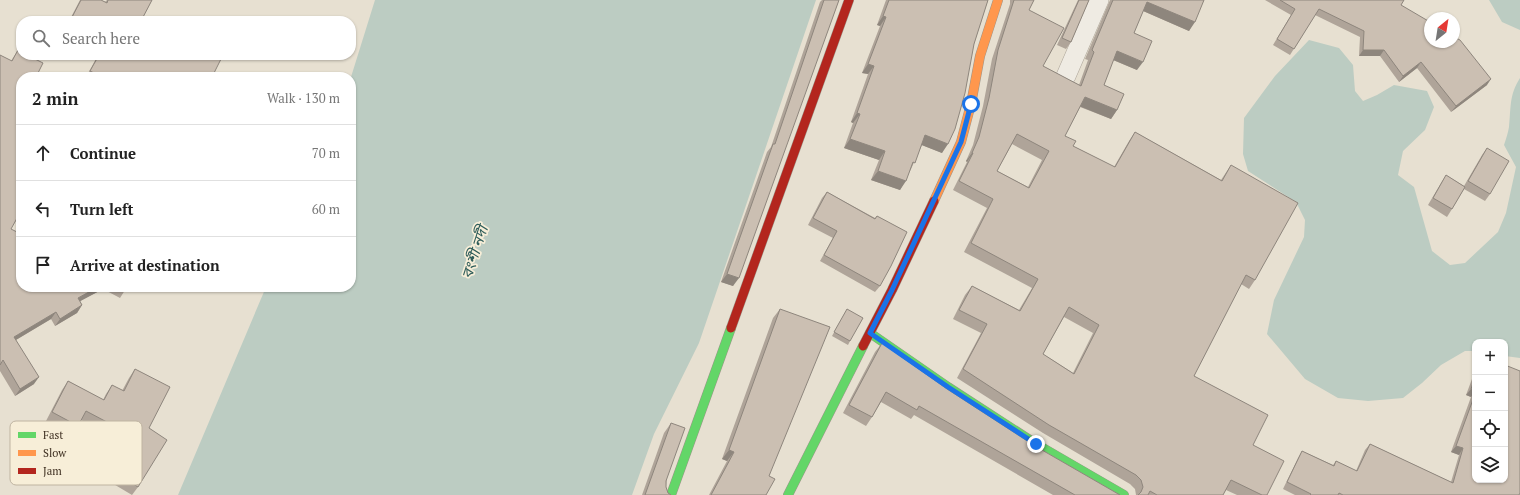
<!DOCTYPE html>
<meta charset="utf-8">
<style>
:root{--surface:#fff;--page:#f2f2f2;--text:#222;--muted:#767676;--line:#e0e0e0}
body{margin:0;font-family:"PT Serif","Noto Sans Bengali",serif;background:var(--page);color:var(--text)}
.controls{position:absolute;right:12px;bottom:12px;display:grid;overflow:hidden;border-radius:8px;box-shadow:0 1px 3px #0004}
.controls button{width:36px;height:36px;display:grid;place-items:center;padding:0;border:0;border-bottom:1px solid var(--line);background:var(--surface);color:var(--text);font:20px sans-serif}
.compass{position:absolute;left:1424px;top:12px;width:36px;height:36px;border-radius:50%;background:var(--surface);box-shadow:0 1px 3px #0004;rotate:30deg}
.stop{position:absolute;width:12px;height:12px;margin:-9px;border:3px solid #1a73e8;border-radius:50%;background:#fff}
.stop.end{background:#1a73e8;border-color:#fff;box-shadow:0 1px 4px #0008}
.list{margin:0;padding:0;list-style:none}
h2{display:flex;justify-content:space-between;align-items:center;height:52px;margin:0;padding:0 16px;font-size:17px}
h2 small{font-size:13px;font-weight:400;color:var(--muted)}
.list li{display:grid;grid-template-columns:26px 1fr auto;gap:12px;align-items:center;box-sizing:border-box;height:56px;padding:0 16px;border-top:1px solid var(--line)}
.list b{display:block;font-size:15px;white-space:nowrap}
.list em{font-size:13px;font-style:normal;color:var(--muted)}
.icon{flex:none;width:22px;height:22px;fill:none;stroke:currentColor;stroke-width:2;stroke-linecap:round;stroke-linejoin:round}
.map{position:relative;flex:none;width:1520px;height:495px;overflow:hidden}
.search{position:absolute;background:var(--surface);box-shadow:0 1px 3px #0004;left:16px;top:16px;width:340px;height:44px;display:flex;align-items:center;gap:10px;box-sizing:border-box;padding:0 14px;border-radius:16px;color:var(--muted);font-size:15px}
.panel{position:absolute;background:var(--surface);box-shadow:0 1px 3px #0004;left:16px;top:72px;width:340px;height:220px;border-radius:16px}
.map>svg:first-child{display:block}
.water{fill:#bcccc2}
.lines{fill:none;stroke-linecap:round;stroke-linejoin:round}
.street-casing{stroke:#ada599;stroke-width:20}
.fast-casing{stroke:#9c958a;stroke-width:10}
.slow-casing{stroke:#9c958a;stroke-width:10}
.jam-casing{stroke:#9c958a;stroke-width:10}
.street{stroke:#efebe3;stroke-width:19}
.fast{stroke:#63d668;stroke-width:9}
.slow{stroke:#ff974d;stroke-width:9}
.jam{stroke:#b3261e;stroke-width:9}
.wall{fill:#afa499;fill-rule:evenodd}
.shaded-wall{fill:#8e867d}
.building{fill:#cbbfb2;stroke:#8e867d;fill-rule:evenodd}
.route{stroke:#1a73e8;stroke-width:5}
.labels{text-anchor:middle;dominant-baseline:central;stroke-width:3.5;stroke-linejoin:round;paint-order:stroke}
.water-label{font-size:15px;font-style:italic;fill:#2f5d5a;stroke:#f7eed8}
.key{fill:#f7eed8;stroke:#bfb4a1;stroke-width:1}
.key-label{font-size:11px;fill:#3d2e20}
</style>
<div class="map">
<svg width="1520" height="495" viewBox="0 0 1520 495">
<rect width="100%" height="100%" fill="#e7e0d1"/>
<path class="water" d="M 375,0 L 816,0 L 699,343 L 654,434 L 632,495 L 178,495 L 266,287 L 351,287 L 351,77 Z
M 1489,0 L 1520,0 L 1520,30 L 1502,22 Z
M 1309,40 L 1339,48 L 1353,65 L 1355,91 L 1363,101 L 1377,95 L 1394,85 L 1427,91 L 1434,107 L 1425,130 L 1403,151 L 1398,175 L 1414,187 L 1432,251 L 1450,265 L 1465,263 L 1498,232 L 1506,213 L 1516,167 L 1504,145 C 1506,139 1508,133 1509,127 C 1511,108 1509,95 1520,78 L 1520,358 L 1505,356 L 1505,342 L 1475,342 L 1475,351 L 1465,351 L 1441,365 L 1422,383 L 1403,398 L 1368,401 L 1338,398 L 1305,379 L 1267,334 L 1274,300 L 1304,237 L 1305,220 L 1296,202 L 1248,171 L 1243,154 L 1244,118 L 1275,76 Z"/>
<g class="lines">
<defs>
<path id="street" d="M 1066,76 L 1099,0"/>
<path id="fast" d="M 870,333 L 948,387 L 1036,444 L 1124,495
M 671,495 L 731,328
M 788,495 L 863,346"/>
<path id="slow" d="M 934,201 L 961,142 L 971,104 L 980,56 L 998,0"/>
<path id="jam" d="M 731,328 L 849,0
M 863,346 L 892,290 L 934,201"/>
</defs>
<use href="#street" class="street-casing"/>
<use href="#fast" class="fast-casing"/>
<use href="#slow" class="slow-casing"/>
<use href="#jam" class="jam-casing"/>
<use href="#street" class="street"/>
<use href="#fast" class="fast"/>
<use href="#slow" class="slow"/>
<use href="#jam" class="jam"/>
</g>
<path class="wall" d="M 80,0 L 101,0 L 105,2 L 107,0 L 152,0 L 141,21 L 69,21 Z
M 822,0 L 839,0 L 733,286 L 721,282 L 767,152 L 771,147 L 820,2 Z
M 886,0 L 988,0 L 974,44 L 942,153 L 922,145 L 911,169 L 900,190 L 871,180 L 879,160 L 844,148 L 853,123 L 851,122 L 868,74 L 862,73 L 880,26 L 877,25 Z
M 1010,0 L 1034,0 L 1029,10 L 1043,66 L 1079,85 L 1088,60 L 1085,59 L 1110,0 L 1204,0 L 1189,31 L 1143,11 L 1134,33 L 1137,70 L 1113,60 L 1104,85 L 1117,110 L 1111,119 L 1080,107 L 1065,136 L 1073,146 L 1114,167 L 1129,141 L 1135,132 L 1221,180 L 1231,165 L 1255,280 L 1249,289 L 1241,284 L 1194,376 L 1253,445 L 1267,495 L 1237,495 L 1226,490 L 1223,495 L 1136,495 L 1135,489 L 1130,484 L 1043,433 L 957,378 L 981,333 L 953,319 L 965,295 L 972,286 L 1019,310 L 1032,288 L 964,252 L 987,208 L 953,190 L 967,162 L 966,161 L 973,145 L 983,106 L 992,59 L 1010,4 ZM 1012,144 L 1042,160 L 1028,187 L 997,171 ZM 1064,317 L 1093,333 L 1073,373 L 1043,354 Z
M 1078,0 L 1089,0 L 1071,42 L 1066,49 L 1057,45 Z
M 1265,0 L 1404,0 L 1401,5 L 1487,85 L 1451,112 L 1417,68 L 1399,82 L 1380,56 L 1359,56 L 1360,37 L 1315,15 L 1290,55 L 1273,45 L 1291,15 Z
M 18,50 L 17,112 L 11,229 L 21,287 L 127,287 L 120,298 L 103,289 L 80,301 L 82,305 L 77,313 L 55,326 L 51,319 L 16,340 L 34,384 L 15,396 L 0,371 L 0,55 L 11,61 Z
M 98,55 L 214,55 L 212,77 L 86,77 Z
M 1487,148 L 1490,194 L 1485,201 L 1464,189 L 1452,209 L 1447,217 L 1428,205 L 1441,183 L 1446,175 L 1464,186 L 1482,155 Z
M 827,192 L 875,218 L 877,216 L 880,286 L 875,292 L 820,261 L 833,238 L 808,225 L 822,198 Z
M 780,309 L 769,476 L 766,495 L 709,495 L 727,461 L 722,459 L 773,318 Z
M 847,309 L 850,341 L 848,345 L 832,336 Z
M 882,343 L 947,389 L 1035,446 L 1120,495 L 1053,495 L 914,415 L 911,419 L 881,402 L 872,417 L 866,426 L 843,413 L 875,352 Z
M 135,369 L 149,428 L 138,487 L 132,495 L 95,473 L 116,439 L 81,420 L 72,435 L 46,421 L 62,390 L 68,381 L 103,400 L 106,394 L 112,385 L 122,391 L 129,378 Z
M 1475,371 L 1475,480 L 1519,495 L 1295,495 L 1283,489 L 1298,458 L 1302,451 L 1333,465 L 1336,461 L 1356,471 L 1365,450 L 1370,444 L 1451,482 L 1459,455 L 1451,452 L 1471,397 L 1466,395 Z
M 671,423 L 666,487 L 668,493 L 671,495 L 642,495 L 664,433 Z"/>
<path class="shaded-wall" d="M 1147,2 L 1195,22 L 1189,31 L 1141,10 Z
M 883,16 L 886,17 L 880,26 L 877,25 Z
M 1363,50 L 1384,50 L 1380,56 L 1359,56 Z
M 1117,51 L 1143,62 L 1137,70 L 1111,59 Z
M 1421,62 L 1417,68 L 1399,82 L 1403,76 Z
M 868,64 L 874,66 L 868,74 L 862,73 Z
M 1491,79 L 1487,85 L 1451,112 L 1456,106 Z
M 1085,97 L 1117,110 L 1111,119 L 1079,106 Z
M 857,113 L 860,114 L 853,123 L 851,122 Z
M 925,135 L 948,144 L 942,153 L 919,144 Z
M 850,139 L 885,151 L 879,160 L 844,148 Z
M 972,153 L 973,153 L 967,162 L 966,161 Z
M 878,171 L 906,181 L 900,190 L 871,180 Z
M 727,274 L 739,278 L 733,286 L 721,282 Z
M 98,287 L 104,287 L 103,289 L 73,305 L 78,298 Z
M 82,305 L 77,313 L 55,326 L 60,319 Z
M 56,312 L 51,319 L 9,344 L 14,337 Z
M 39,377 L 34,384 L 15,396 L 20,389 Z
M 1471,389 L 1475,390 L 1475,392 L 1471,397 L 1466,395 Z
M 1456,446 L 1463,448 L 1459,455 L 1451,452 Z
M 729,450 L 734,452 L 727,461 L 722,459 Z"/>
<path class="building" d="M 81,0 L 101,0 L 107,3 L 108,0 L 152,0 L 141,21 L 70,21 Z
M 824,0 L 839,0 L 739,278 L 727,274 L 773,144 L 775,144 Z
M 889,0 L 988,0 L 974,44 L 965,93 L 955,129 L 948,144 L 925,135 L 915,163 L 913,162 L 906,181 L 878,171 L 885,151 L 850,139 L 860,114 L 857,113 L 874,66 L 868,64 L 886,17 L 883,16 Z
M 1014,0 L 1034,0 L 1029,10 L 1064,28 L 1043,66 L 1081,86 L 1094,52 L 1092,50 L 1113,0 L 1204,0 L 1195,22 L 1147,2 L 1134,33 L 1152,41 L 1143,62 L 1117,51 L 1104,85 L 1124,94 L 1117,110 L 1085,97 L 1065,136 L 1076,141 L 1073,146 L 1115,167 L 1135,132 L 1222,181 L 1231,165 L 1298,203 L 1255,280 L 1246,275 L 1194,376 L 1268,415 L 1253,445 L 1284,461 L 1267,495 L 1262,495 L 1231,480 L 1223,495 L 1157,495 L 1150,491 L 1148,495 L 1138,495 L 1141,492 L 1143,487 L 1141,480 L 1136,475 L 1049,425 L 963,369 L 987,324 L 959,310 L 972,286 L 1020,311 L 1038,279 L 971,243 L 993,199 L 959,181 L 973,153 L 972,153 L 979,137 L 989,98 L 998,50 ZM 1017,134 L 1049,151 L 1029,188 L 997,171 ZM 1069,307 L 1099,325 L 1074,374 L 1043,354 Z
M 1079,0 L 1089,0 L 1071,42 L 1062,38 Z
M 1280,0 L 1404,0 L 1401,5 L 1430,22 L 1430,42 L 1454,42 L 1454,37 L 1460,40 L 1491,79 L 1456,106 L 1421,62 L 1403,76 L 1384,50 L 1363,50 L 1364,31 L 1319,9 L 1294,49 L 1277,39 L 1295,9 Z
M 18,50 L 21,52 L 21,55 L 27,55 L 43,63 L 36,77 L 21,77 L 21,105 L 17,112 L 21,114 L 21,211 L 11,229 L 21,234 L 21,287 L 98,287 L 78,298 L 82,305 L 60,319 L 56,312 L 14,337 L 39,377 L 20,389 L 3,360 L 0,365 L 0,55 L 12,61 Z
M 99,55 L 214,55 L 221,59 L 212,77 L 169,77 L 167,76 L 167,77 L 102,77 L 90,71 Z
M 1487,148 L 1509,161 L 1490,194 L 1468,181 Z
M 1446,175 L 1465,187 L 1452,209 L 1433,198 Z
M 827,192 L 875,219 L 877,216 L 907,232 L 891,266 L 880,286 L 824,255 L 837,231 L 813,218 Z
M 117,287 L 127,287 L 125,291 Z
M 780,309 L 830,327 L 769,476 L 775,479 L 766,495 L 711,495 L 734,452 L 729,450 Z
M 847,309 L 863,318 L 850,341 L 834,332 Z
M 882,343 L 947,389 L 1035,446 L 1120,495 L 1075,495 L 919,406 L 917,410 L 886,392 L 872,417 L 849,405 Z
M 1505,365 L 1520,371 L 1520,493 L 1519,495 L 1343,495 L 1339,493 L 1338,495 L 1310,495 L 1311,494 L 1287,482 L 1302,451 L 1334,466 L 1336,461 L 1357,471 L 1370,444 L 1453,483 L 1463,448 L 1456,446 L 1475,394 L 1475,480 L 1505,480 Z
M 135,369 L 170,387 L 149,428 L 167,440 L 138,487 L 101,464 L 122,430 L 86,411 L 78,426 L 52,412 L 68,381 L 104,400 L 112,385 L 124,391 Z
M 1475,377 L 1475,390 L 1471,389 Z
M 671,423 L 685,428 L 666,481 L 666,487 L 668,493 L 671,495 L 645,495 Z"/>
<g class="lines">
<path class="route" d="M 971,104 L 961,142 L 892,290 L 870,333 L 948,387 L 1036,444"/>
</g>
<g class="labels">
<g class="water-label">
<text transform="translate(474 252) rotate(-72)">বংশী নদী</text>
</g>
</g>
<rect x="10" y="421" width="132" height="64" rx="6" class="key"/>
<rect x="18" y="432" width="18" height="6" fill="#63d668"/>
<rect x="18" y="450" width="18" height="6" fill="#ff974d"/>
<rect x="18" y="468" width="18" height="6" fill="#b3261e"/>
<g class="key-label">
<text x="43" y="439">Fast</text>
<text x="43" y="457">Slow</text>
<text x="43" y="475">Jam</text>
</g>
</svg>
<div class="controls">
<button>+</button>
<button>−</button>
<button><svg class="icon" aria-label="locate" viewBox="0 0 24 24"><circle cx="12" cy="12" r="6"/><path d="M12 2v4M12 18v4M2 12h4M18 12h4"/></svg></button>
<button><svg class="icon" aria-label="layers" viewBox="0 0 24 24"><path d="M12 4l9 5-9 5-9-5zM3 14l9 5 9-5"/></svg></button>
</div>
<svg class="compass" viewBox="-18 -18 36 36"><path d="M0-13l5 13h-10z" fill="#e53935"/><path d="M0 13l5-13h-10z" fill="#767676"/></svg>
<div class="stop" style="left:971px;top:104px"></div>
<div class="stop end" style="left:1036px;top:444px"></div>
<div class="search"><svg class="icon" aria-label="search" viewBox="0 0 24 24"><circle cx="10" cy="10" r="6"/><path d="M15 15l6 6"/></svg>Search here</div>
<section class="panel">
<h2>2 min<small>Walk · 130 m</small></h2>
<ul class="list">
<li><svg class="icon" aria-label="ahead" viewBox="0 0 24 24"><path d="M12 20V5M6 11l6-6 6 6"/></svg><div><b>Continue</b></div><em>70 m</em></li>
<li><svg class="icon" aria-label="left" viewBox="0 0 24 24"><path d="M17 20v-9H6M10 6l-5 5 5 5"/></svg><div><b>Turn left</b></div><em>60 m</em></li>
<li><svg class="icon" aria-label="arrive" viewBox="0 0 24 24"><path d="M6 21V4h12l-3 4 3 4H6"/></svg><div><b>Arrive at destination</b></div></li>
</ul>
</section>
</div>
